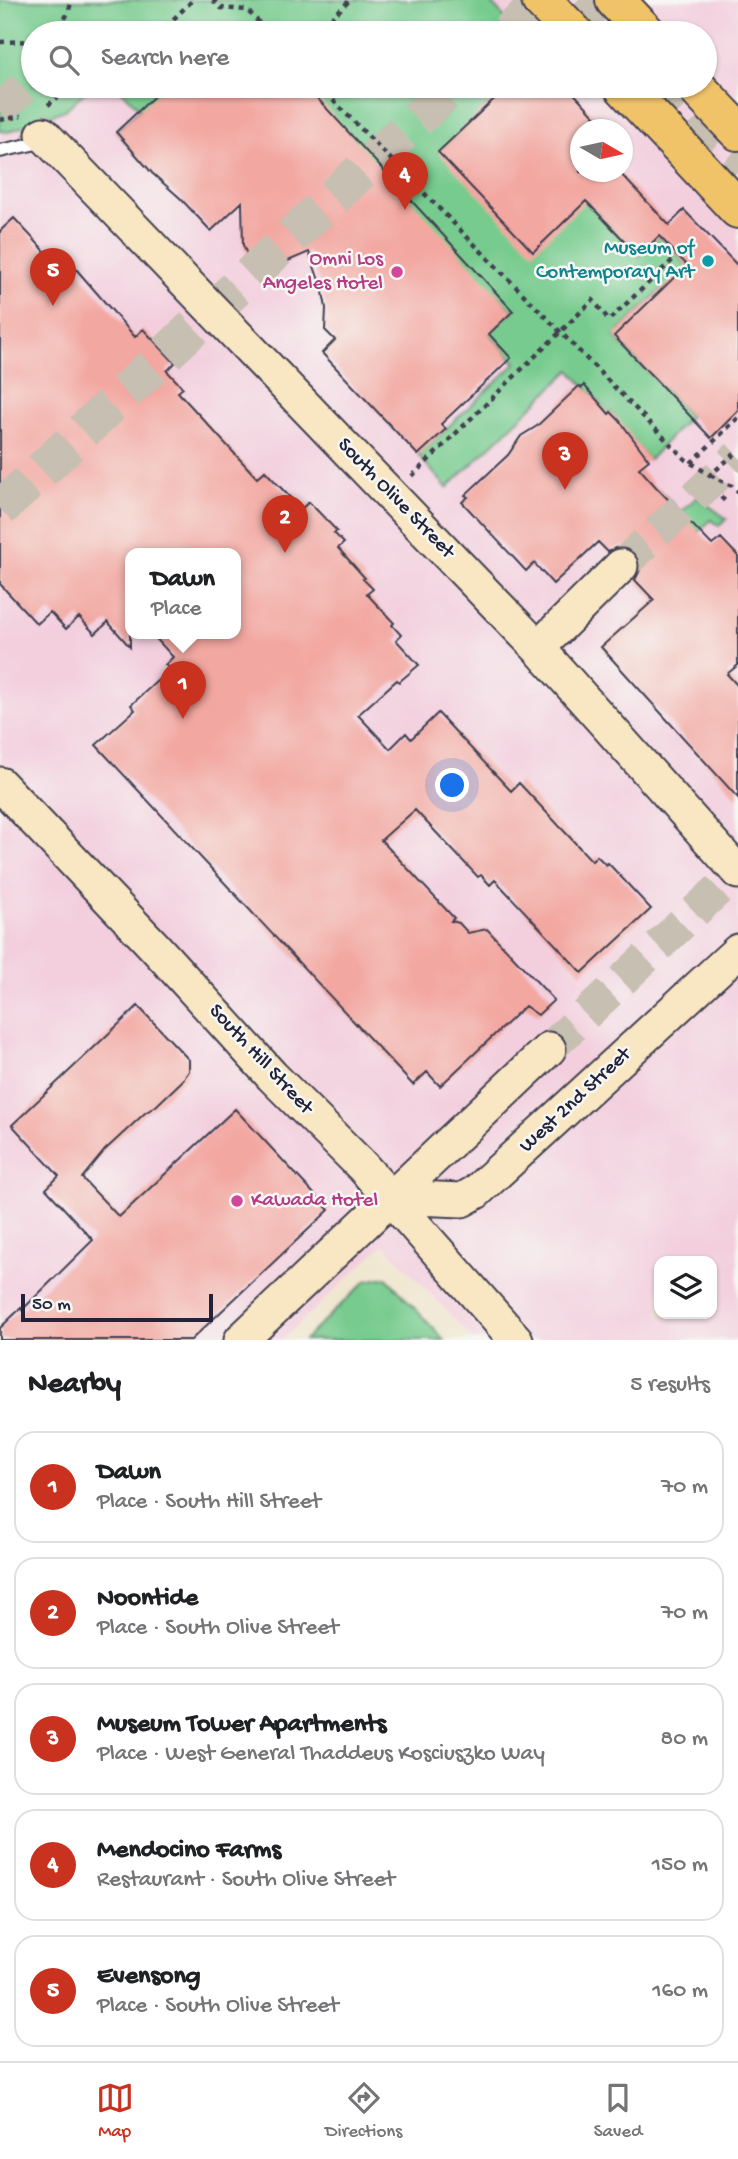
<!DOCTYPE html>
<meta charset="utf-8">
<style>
:root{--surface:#fff;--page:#f6f6f6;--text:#202124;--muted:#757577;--line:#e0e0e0;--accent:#c8321e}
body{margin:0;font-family:"Gochi Hand",sans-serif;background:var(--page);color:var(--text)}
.controls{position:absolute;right:21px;bottom:21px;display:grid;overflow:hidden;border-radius:14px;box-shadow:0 2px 5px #0004}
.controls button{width:63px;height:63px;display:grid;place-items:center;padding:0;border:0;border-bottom:2px solid var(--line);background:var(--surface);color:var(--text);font:35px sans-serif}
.compass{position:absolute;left:570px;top:119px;width:63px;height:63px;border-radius:50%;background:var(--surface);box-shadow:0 2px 5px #0004;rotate:99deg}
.scale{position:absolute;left:21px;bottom:18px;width:192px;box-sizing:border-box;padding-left:7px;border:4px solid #22223b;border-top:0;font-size:19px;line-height:24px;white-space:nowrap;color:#22223b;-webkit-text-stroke:5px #f6f6f2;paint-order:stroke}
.you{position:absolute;left:453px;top:786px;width:24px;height:24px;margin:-18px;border:5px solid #fff;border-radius:50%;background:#1a73e8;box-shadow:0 0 0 10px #1a73e833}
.badge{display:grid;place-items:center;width:46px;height:46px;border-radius:50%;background:var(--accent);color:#fff;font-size:23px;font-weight:700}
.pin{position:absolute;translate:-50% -58px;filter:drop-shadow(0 2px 4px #0008)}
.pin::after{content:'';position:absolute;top:37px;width:24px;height:21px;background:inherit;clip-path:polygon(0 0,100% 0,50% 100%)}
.popup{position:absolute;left:125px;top:548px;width:116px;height:91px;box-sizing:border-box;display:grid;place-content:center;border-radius:14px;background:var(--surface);filter:drop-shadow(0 2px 5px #0005);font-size:23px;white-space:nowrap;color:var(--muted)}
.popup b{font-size:26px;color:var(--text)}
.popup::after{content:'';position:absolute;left:50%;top:100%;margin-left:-14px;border:14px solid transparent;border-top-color:var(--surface)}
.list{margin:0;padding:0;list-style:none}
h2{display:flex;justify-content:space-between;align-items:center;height:91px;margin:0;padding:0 28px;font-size:30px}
h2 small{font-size:23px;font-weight:400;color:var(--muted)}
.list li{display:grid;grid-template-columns:46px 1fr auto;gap:21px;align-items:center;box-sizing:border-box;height:112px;margin:0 14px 14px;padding:0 14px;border:2px solid var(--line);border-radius:21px}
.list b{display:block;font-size:26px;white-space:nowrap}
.list p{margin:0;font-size:23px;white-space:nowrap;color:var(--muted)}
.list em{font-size:23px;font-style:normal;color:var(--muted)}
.icon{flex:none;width:38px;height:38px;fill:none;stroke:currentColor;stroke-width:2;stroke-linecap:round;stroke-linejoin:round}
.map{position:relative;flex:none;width:738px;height:1340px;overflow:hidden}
.search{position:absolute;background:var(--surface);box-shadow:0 2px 5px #0004;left:21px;right:21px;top:21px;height:77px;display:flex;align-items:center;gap:18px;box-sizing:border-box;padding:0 24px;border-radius:38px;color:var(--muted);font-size:26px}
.sheet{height:721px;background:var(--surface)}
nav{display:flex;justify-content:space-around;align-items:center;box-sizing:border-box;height:98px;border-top:2px solid var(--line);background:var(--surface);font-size:19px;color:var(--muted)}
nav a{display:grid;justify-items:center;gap:4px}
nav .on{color:var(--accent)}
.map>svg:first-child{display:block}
.built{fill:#f3cfde;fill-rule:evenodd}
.green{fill:#77cb8e;stroke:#4c7664;stroke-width:2}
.building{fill:#f3a7a1}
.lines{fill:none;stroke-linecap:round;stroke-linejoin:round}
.secondary-tunnel{stroke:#c7bfb1;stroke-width:33;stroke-dasharray:33 17;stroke-linecap:butt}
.primary-tunnel{stroke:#c7bfb1;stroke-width:38;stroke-dasharray:38 19;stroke-linecap:butt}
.lane-casing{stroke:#413f51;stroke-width:16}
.secondary-casing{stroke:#413f51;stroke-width:37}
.primary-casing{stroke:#413f51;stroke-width:42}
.path{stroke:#413f51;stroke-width:4.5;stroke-dasharray:5 5;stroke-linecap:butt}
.lane{stroke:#fff;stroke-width:12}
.secondary{stroke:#f9e7c3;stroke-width:33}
.primary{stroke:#f1c369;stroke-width:38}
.culture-dot{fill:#0f9aa8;stroke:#f6f6f2;stroke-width:2.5}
.hotel-dot{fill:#d1479c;stroke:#f6f6f2;stroke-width:2.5}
.labels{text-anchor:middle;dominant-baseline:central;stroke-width:5;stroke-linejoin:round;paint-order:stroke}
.culture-label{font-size:21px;fill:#0d838f;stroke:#f6f6f2;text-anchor:end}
.hotel-label{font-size:21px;fill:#b23c85;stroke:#f6f6f2;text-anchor:end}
.street-label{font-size:21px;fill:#22223b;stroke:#f6f6f2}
</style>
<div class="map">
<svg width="738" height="1340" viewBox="0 0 738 1340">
<rect width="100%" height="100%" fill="#f6f6f2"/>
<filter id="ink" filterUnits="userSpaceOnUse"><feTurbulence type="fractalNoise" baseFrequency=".0143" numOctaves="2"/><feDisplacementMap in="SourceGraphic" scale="14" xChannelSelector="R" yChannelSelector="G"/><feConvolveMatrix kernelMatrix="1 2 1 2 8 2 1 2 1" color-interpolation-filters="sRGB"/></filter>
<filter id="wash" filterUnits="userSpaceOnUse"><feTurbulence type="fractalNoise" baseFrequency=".00686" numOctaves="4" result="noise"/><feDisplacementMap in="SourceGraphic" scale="28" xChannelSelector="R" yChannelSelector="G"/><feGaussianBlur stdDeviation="1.57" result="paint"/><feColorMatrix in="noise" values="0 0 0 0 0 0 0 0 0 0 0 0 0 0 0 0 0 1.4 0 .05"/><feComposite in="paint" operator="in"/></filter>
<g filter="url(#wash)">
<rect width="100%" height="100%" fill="#f0e6cf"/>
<path class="built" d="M 0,0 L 738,0 L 738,1340 L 474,1340 L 384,1244 L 282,1340 L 0,1340 ZM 33,33 L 705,33 L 705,86 L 33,86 ZM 580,130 L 622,130 L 622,172 L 580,172 ZM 130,553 L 235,553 L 235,633 L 130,633 ZM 659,1261 L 712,1261 L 712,1314 L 659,1314 Z"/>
<path class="green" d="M 0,0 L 489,0 L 518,33 L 33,33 L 33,86 L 92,86 L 65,110 L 8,132 L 0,131 Z
M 117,86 L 206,86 L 135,153 L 116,131 L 140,109 Z
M 288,86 L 508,86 L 439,152 L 586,201 L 638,256 L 659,236 L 701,279 L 661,290 L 614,336 L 690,416 L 649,460 L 611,412 L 609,414 L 570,370 L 447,488 L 418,455 L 516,363 L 489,333 L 513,311 Z
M 657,488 L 681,512 L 697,497 L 727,519 L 719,526 L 711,520 L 696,534 Z
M 386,1277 L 444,1340 L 304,1340 L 366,1281 Z"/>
<g id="blocks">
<path class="building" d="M 165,86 L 306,86 L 513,311 L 489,334 L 511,358 L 441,424 L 446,429 L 418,455 L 322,353 L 335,340 L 325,330 L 326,308 L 323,292 L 309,252 L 274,267 L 262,267 L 255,264 L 248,257 L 243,245 L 242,202 L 211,231 L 180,198 L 152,173 L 116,132 Z
M 508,86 L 567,86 L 608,130 L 580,130 L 580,172 L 619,172 L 669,225 L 684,210 L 738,266 L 738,411 L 711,438 L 614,336 L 687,265 L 659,236 L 639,256 L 586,201 L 533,252 L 438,152 Z
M 14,218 L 68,276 L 76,269 L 135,337 L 143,329 L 175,363 L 167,371 L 183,388 L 178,392 L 257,478 L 265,471 L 301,509 L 309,502 L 337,531 L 334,533 L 344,543 L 338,548 L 365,578 L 363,579 L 373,589 L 367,594 L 394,623 L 392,625 L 401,635 L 396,640 L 419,665 L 399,682 L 397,680 L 358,715 L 390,749 L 406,733 L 411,739 L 438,713 L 511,791 L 519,783 L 592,861 L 597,856 L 606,865 L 608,863 L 651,909 L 582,973 L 495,880 L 490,885 L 481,875 L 478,877 L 415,810 L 381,840 L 454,918 L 451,921 L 459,923 L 468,933 L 487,929 L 554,1000 L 538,1015 L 525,1006 L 440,1086 L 427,1072 L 413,1085 L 96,745 L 135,710 L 131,705 L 170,669 L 165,665 L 173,657 L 151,633 L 235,633 L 235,553 L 130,553 L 130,647 L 108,622 L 95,634 L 79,617 L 66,629 L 50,612 L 37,624 L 0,584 L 0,231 Z
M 584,385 L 609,414 L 611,412 L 619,420 L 649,460 L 639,468 L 657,488 L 712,545 L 721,538 L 738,556 L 738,665 L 727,674 L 738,686 L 738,798 L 601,647 L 654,600 L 635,580 L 640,570 L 640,562 L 635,553 L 625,547 L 615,548 L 608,552 L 598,542 L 553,584 L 534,563 L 526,571 L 462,502 L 468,497 L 465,495 L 508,455 L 521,436 L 537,426 L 579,386 L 582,388 Z
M 138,1006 L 189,1060 L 189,1071 L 182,1081 L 156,1106 L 145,1113 L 105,1150 L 82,1178 L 119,1217 L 235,1109 L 329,1210 L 191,1340 L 0,1340 L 0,1328 L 21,1308 L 22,1310 L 93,1240 L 46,1189 L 59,1176 L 12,1125 Z"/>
</g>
</g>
<g filter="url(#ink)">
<use href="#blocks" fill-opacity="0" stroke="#413f51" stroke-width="2"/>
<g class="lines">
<path class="secondary-tunnel" d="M 578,0 L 609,33
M 658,86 L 738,171
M 0,87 L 43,134
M 621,566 L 738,456
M 549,1049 L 738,871"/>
<path class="primary-tunnel" d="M 508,33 L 543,0
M 0,509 L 452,86"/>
<defs>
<path id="lane" d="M 0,151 L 46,141"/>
<path id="secondary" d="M 43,134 L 538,648 L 738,872
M 538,648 L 621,566
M 0,784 L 153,945 L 272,1076 L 363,1167 L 516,1340
M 391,1197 L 462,1200 L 476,1192 L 738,951
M 241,1340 L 549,1049"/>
<path id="primary" d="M 541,0 L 574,33
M 615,0 L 646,33
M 623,86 L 738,209
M 695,86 L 738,131"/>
</defs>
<use href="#lane" class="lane-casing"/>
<use href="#secondary" class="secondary-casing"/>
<use href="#primary" class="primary-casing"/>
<path class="path" d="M 213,0 L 221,8 L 247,10 L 269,33
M 51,33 C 62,26 70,13 71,0
M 159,33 L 193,0
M 316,33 L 350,0
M 0,42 L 33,41
M 319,86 L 685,459 L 710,475 L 738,451
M 48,105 L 72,86
M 0,120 L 21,116
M 691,463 L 738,418
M 710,475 L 732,486 L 738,492
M 412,476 L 593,300 L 609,320 L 678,255
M 721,497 L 728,504"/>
<use href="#lane" class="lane"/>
<use href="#secondary" class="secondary"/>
<use href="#primary" class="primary"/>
</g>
</g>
<circle class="culture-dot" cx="708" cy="261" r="7"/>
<g class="hotel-dot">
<circle cx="397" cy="272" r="7"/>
<circle cx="237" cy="1201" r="7"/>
</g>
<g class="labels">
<g class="culture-label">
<text x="694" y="249">Museum of<tspan x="694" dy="24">Contemporary Art</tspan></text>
</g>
<g class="hotel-label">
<text x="383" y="260">Omni Los<tspan x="383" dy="24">Angeles Hotel</tspan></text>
<text x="251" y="1201" text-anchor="start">Kawada Hotel</text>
</g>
<g class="street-label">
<text transform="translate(395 499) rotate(46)">South Olive Street</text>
<text transform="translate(260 1060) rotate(47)">South Hill Street</text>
<text transform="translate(576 1101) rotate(-43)">West 2nd Street</text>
</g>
</g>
</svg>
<div class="controls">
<button><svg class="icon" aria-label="layers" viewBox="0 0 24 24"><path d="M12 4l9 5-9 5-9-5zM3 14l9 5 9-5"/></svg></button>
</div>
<svg class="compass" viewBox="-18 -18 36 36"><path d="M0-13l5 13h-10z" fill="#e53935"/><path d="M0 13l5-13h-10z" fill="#757577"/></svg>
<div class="scale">50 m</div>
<div class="you"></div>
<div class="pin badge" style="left:183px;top:719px">1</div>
<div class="popup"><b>Dawn</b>Place</div>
<div class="pin badge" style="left:285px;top:553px">2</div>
<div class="pin badge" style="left:565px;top:490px">3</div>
<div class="pin badge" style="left:405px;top:210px">4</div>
<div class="pin badge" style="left:53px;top:306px">5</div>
<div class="search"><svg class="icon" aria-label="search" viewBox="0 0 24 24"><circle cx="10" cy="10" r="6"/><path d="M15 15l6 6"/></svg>Search here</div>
</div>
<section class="sheet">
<h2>Nearby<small>5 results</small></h2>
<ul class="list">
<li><span class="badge">1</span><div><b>Dawn</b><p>Place · South Hill Street</p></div><em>70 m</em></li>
<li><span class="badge">2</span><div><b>Noontide</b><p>Place · South Olive Street</p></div><em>70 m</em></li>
<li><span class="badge">3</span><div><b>Museum Tower Apartments</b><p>Place · West General Thaddeus Kosciuszko Way</p></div><em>80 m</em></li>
<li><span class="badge">4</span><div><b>Mendocino Farms</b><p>Restaurant · South Olive Street</p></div><em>150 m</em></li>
<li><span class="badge">5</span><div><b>Evensong</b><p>Place · South Olive Street</p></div><em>160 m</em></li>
</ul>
</section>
<nav>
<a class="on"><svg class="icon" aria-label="map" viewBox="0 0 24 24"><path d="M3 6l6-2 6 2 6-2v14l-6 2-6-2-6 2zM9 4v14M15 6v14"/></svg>Map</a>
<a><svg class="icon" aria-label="directions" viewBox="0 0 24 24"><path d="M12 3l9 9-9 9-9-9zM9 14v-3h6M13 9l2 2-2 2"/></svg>Directions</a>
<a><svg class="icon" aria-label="saved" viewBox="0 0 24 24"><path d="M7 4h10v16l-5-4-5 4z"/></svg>Saved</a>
</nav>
